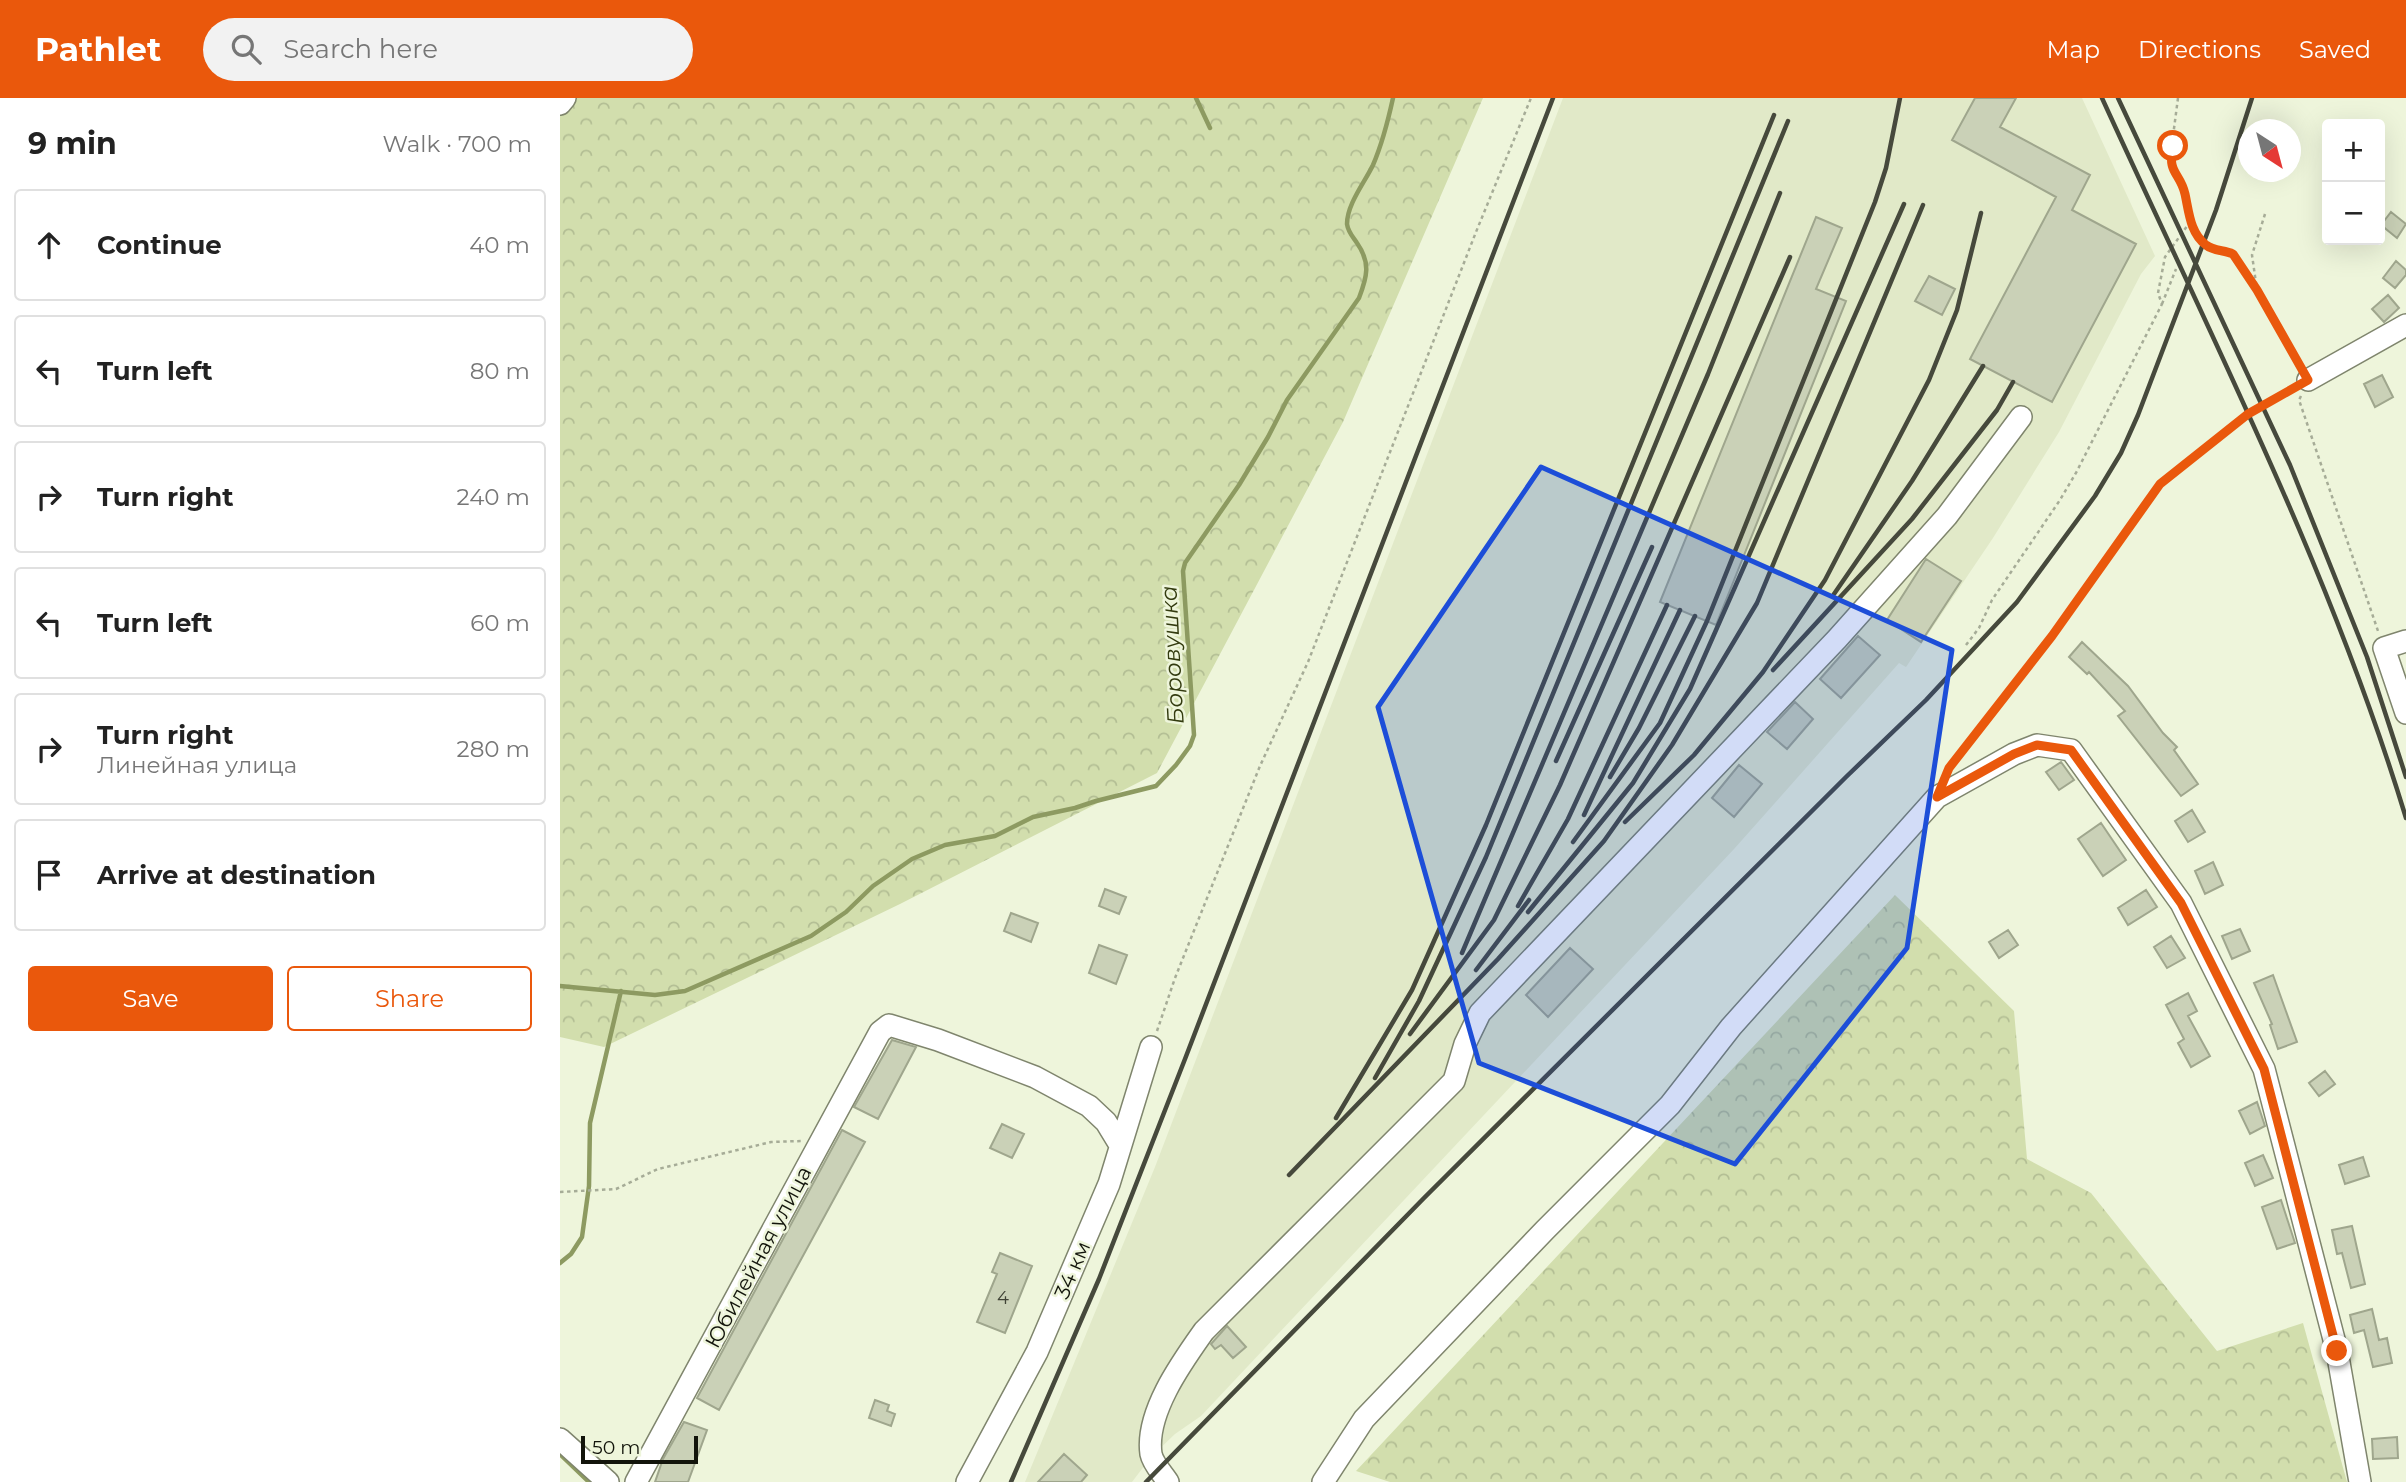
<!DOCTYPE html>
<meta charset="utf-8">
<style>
:root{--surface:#fff;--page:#f2f2f2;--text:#222;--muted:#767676;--line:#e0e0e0;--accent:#ea580c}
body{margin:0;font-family:Montserrat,sans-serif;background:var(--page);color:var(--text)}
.controls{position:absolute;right:21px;top:21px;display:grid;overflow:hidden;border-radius:7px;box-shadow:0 7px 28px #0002}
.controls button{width:63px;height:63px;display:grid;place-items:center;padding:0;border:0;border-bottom:2px solid var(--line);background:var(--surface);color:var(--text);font:35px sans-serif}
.compass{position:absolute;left:1678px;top:21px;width:63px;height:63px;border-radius:50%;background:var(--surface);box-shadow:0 7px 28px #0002;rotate:144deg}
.scale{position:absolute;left:21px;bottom:18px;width:117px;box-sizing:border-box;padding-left:7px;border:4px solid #12140b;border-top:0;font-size:19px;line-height:24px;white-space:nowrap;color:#12140b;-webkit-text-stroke:5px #eef5db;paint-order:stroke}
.stop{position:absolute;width:21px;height:21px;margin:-16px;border:5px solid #ea580c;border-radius:50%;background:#fff}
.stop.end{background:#ea580c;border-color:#fff;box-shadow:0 2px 7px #0008}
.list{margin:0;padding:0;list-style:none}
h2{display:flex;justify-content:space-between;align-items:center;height:91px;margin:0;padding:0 28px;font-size:30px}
h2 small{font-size:23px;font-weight:400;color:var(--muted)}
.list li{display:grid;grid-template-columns:46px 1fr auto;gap:21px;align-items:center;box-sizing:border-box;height:112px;margin:0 14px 14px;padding:0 14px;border:2px solid var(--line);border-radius:7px}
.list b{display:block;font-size:26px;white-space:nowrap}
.list p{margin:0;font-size:23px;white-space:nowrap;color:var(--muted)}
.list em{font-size:23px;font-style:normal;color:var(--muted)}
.actions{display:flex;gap:14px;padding:21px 28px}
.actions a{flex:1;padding:16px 0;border:2px solid var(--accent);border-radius:7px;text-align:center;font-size:24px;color:var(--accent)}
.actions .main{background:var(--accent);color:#fff}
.icon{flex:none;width:38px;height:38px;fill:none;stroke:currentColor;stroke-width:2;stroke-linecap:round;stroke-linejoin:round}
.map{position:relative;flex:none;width:1846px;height:1384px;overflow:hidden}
header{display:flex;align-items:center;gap:42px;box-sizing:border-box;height:98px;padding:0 35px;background:var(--accent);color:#fff}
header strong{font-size:33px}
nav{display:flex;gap:38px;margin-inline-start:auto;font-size:24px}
.search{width:490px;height:63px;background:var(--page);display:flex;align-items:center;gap:18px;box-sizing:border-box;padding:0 24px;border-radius:38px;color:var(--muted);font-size:26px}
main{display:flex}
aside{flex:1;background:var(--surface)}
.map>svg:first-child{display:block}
.built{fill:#e1e9c8}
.forest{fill:url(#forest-crowns)}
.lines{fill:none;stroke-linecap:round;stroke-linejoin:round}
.stream{stroke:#8d9a61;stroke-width:4.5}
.building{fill:#cad1b7;stroke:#9fa68d;stroke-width:2}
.minor-casing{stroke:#7f856d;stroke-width:24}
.path{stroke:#a6ac97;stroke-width:2.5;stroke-dasharray:3.5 3.5;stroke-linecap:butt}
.minor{stroke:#fff;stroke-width:21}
.rail{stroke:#46493c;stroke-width:4.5}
.route{stroke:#ea580c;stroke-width:9}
.marked{fill:#1d4ed8;fill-opacity:0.2;stroke:#1d4ed8;stroke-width:5;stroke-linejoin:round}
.labels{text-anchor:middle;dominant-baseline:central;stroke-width:5;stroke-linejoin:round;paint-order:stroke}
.number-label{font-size:18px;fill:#404336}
.street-label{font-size:21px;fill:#12140b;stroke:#eef5db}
.water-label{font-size:23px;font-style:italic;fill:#333b0f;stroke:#eef5db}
</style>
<header>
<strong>Pathlet</strong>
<div class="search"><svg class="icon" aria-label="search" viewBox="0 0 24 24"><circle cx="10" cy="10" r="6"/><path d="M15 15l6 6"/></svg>Search here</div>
<nav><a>Map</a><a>Directions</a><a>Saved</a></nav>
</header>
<main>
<aside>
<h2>9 min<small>Walk · 700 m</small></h2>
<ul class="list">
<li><svg class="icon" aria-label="ahead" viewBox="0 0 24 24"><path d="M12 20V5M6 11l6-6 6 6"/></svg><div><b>Continue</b></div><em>40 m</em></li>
<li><svg class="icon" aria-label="left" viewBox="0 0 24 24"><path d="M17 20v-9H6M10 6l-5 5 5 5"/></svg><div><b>Turn left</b></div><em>80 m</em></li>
<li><svg class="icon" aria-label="right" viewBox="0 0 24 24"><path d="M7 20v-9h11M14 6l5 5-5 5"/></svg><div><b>Turn right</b></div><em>240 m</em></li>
<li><svg class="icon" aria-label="left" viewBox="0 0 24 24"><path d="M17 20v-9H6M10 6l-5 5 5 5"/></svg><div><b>Turn left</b></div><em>60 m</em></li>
<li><svg class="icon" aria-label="right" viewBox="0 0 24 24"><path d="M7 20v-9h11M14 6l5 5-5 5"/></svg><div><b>Turn right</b><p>Линейная улица</p></div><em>280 m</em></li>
<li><svg class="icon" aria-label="arrive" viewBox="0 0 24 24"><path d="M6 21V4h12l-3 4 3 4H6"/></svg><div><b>Arrive at destination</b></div></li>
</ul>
<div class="actions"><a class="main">Save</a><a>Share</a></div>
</aside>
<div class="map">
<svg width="1846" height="1384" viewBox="0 0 1846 1384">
<defs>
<pattern id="forest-crowns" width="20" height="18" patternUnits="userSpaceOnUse" patternTransform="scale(1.75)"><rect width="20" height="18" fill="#d2dead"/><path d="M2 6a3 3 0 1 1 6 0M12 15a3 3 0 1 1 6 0" fill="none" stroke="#b3be94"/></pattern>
</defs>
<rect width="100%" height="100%" fill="#eef5db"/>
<path class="built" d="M 1003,0 L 1522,0 L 1595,158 L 1581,176 L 1499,334 L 1433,440 L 1346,569 L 1339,565 L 1174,751 L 641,1318 L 615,1336 L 591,1359 L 572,1384 L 465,1384 L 595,1069 Z"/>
<path class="forest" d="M 9,0 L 923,0 L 783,324 L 597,675 L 340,806 L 44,949 L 0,939 L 0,11 Z
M 1335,797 L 1454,913 L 1467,1061 L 1531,1095 L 1657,1253 L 1743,1225 L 1787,1384 L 830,1384 L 796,1373 Z"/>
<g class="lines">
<path class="stream" d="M 636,0 L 650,30
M 0,888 L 95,897 L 125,893 L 251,838 L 286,814 L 313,788 L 352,761 L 385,747 L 435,738 L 473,719 L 515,710 L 536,703 L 596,688 L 616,667 L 630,648 L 634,637 L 623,473 L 625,465 L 679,387 L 708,339 L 727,302 L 799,200 C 807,179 811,165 797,145 C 793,139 788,134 787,126 C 787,106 805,84 813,67 C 822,46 828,23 833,0
M 0,1165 L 11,1156 L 22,1139 L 29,1088 L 30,1025 L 61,893
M 0,1356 L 29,1384"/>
</g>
<path class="building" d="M 1415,0 L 1456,0 L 1440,29 L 1530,77 L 1512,112 L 1576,146 L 1492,304 L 1410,261 L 1496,99 L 1392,42 Z
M 1831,114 L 1846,126 L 1837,140 L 1821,127 Z
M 1256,119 L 1282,130 L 1256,191 L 1286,203 L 1156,527 L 1100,504 Z
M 1836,163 L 1846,172 L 1846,177 L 1835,190 L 1823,180 Z
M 1369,178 L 1395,191 L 1382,217 L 1355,203 Z
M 1828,197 L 1839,210 L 1824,224 L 1812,211 Z
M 1822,277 L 1833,299 L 1815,309 L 1804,286 Z
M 1366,461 L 1401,483 L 1361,544 L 1327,522 Z
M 1298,538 L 1320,557 L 1281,600 L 1260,581 Z
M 1522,544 L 1568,588 L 1603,635 L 1617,649 L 1614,652 L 1638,686 L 1621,698 L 1558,618 L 1565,613 L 1529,574 L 1527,576 L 1509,559 Z
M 1235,604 L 1253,621 L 1227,651 L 1207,634 Z
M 1501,664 L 1514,682 L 1499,692 L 1486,674 Z
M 1179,667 L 1202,686 L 1174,719 L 1152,700 Z
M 1632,712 L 1645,734 L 1628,744 L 1615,723 Z
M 1541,725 L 1566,762 L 1543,778 L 1518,741 Z
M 1653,764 L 1663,787 L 1645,796 L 1635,773 Z
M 545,791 L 566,799 L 559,816 L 539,808 Z
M 1586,792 L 1597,809 L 1568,827 L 1558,810 Z
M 451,815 L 478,825 L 471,844 L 444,833 Z
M 1680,831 L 1690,853 L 1672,861 L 1662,838 Z
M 1448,832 L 1458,847 L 1439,860 L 1429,844 Z
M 1611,838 L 1625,860 L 1607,870 L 1594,849 Z
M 539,847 L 567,857 L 556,886 L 529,875 Z
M 1010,850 L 1033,871 L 988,919 L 966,897 Z
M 1713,877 L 1737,944 L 1718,951 L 1710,927 L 1712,926 L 1694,885 Z
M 1628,895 L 1637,913 L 1628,918 L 1650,958 L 1631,969 L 1618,945 L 1624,941 L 1606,907 Z
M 332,942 L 356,949 L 318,1021 L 294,1009 Z
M 1765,973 L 1775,986 L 1759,998 L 1749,985 Z
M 1697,1004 L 1705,1028 L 1690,1036 L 1679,1013 Z
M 442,1026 L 464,1036 L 452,1060 L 430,1050 Z
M 282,1032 L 305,1044 L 159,1312 L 137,1300 Z
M 1703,1057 L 1713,1080 L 1695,1088 L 1685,1065 Z
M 1803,1059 L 1809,1078 L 1785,1086 L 1779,1067 Z
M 1721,1102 L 1735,1145 L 1717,1151 L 1702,1109 Z
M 1792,1128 L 1805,1186 L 1791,1190 L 1782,1155 L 1777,1156 L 1772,1132 Z
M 440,1155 L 472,1168 L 445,1235 L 417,1224 L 437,1176 L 432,1174 Z
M 1812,1211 L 1819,1242 L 1827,1240 L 1832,1265 L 1813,1269 L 1804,1232 L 1794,1235 L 1790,1217 Z
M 667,1228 L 686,1249 L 673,1260 L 661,1247 L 655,1251 L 651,1246 Z
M 315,1302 L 329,1307 L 327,1313 L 335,1316 L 331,1328 L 309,1320 Z
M 124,1324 L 147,1332 L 128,1384 L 95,1384 L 103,1361 Z
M 1837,1339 L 1838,1360 L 1813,1361 L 1812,1341 Z
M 504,1356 L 527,1377 L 521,1384 L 478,1384 Z"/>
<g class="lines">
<defs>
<path id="minor" d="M 0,6 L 5,0
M 1748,282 L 1846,227
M 1846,543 L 1824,550 L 1846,615
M 0,1341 L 48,1384
M 76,1384 L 320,934 L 329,927 L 378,942 L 475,979 L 529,1008 L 546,1024 L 560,1047
M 407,1384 L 477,1254 L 549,1086 L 591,949
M 608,1384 C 603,1376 593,1366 591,1356 C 585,1315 622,1264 644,1233 L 894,983 L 905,946 L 920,915 L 1277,541 L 1387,418 L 1461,319
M 763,1384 L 804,1321 L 985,1132 L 1110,1007 L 1171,929 L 1377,699 L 1454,656 L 1477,647 L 1511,652 L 1621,805 L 1704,971 L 1777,1253 L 1800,1384"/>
</defs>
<use href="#minor" class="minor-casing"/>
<path class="path" d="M 1618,0 L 1610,61 L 1614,76 L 1624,95 L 1630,124 L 1640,141 L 1649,149 L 1673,156 L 1697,192
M 1705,116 L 1692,157 L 1697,192 L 1739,267
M 1602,206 L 1616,171
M 1741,298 L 1739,302 L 1818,533
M 1406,547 L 1419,530 L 1432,502 L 1500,402 L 1517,373 L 1602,206 L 1598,195 L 1605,159 L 1630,124
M 1389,671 L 1492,538 L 1600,386 L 1688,316 L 1733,291
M 597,933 L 615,880 L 700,668 L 748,564 L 916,134 L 971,0
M 0,1094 L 56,1091 L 98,1071 L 211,1044 L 241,1043"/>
<use href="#minor" class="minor"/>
<path class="rail" d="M 1542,0 C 1650,237 1770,470 1846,720
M 1558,0 L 1730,367 L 1807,559 L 1846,679
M 1274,496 L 1352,383 L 1423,268
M 1213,572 L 1352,421 L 1437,312 L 1453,284
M 996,663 L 1092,449
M 1050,679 L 1079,630 L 1135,518
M 1024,717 L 1120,512
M 1065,724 L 1134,657 L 1203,574 L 1265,482 L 1369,282 L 1397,212 L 1421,115
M 1013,744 L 1100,625 L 1147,523 L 1315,104 L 1326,70 L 1340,0
M 958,808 L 1008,721 L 1107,507
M 968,814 L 1073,685 L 1130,591 L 1344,106
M 902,855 L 1148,276 L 1220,95
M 916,872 L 969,802
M 850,936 L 934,822 L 1000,687 L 1230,159
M 815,980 L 859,903 L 926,759 L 1228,23
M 776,1020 L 852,892 L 926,727 L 1214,17
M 729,1077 L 938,861 L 1044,743 L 1112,647 L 1197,505 L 1363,107
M 451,1384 L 539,1181 L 625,961 L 993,0
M 586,1384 L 864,1100 L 1286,679 L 1366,602 L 1457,504 L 1535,398 L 1561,355 L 1578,317 L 1656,112 L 1692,0"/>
</g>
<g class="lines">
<path class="route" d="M 1613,48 C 1607,76 1620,74 1625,96 C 1629,114 1630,135 1646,147 C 1653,153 1664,152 1673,156 L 1697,192 L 1748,282 L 1688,316 L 1600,386 L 1492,538 L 1389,670 L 1377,699 L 1454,656 L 1477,647 L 1511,652 L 1621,805 L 1704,971 L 1777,1253"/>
</g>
<path class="marked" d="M 981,369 L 1392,552 L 1347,850 L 1175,1066 L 919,965 L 818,609 Z"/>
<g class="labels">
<g class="number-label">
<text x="443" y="1200">4</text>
</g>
<g class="street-label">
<text transform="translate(198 1159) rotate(-62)">Юбилейная улица</text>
<text transform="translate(512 1172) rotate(-67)">34 км</text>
</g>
<g class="water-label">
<text transform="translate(612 557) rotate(-93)">Боровушка</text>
</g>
</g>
</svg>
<div class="controls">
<button>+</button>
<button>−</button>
</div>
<svg class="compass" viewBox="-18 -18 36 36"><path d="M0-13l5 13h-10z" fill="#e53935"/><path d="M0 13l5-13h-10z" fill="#767676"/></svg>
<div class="scale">50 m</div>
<div class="stop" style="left:1613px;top:48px"></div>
<div class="stop end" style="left:1777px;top:1253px"></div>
</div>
</main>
